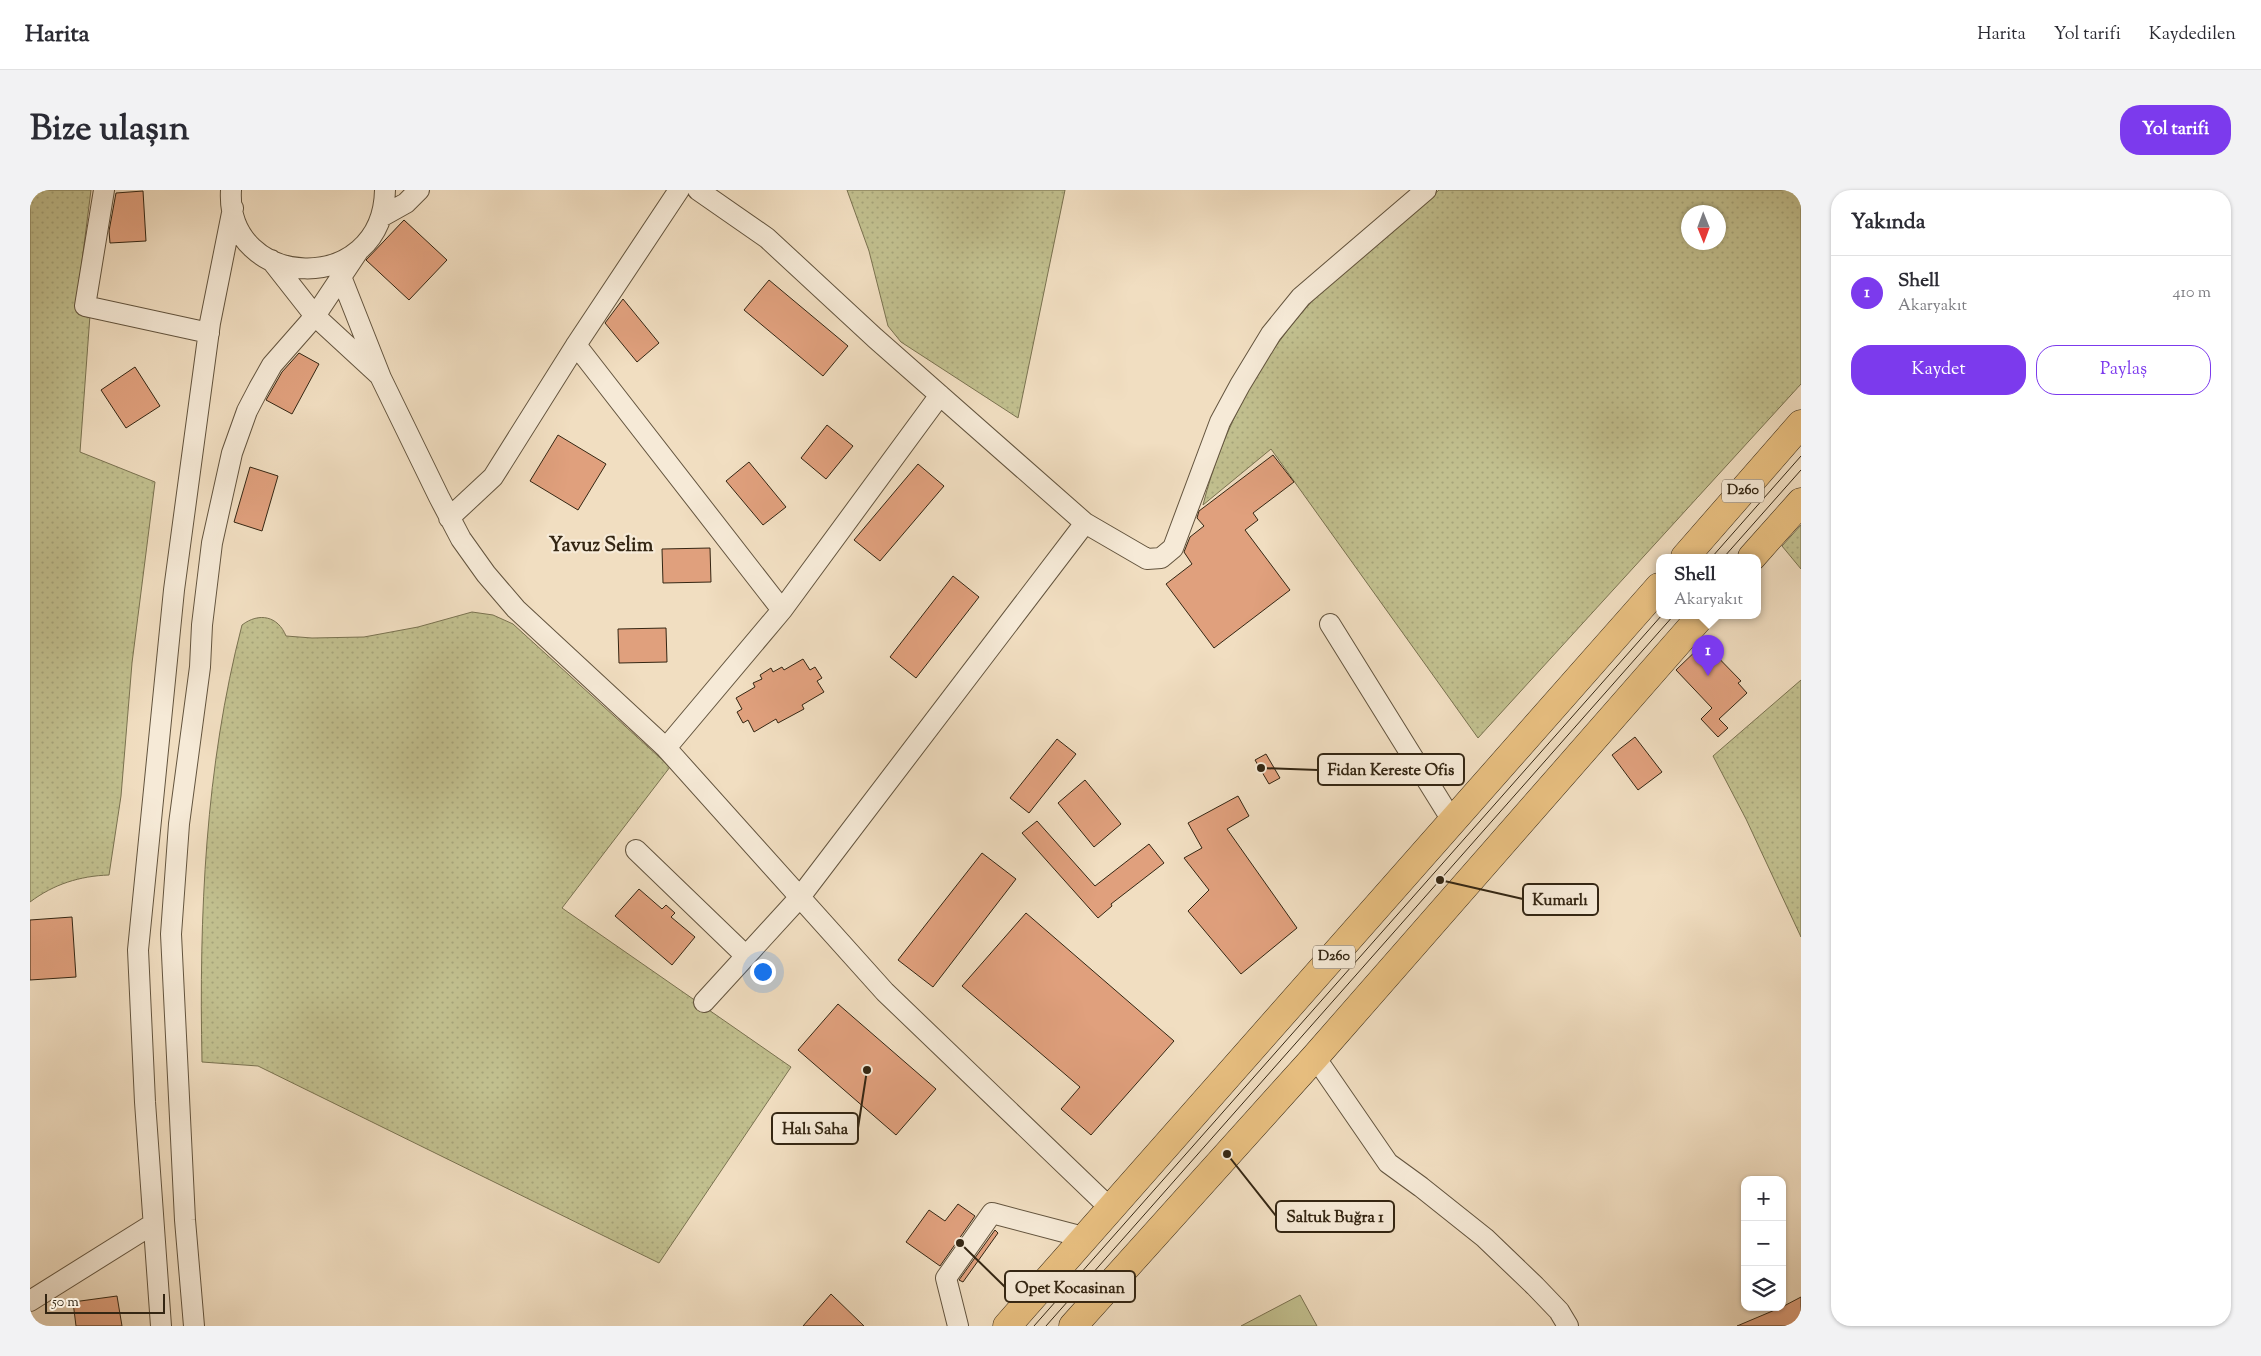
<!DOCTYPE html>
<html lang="tr">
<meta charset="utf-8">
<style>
:root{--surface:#fff;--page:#f2f2f3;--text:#2b2b33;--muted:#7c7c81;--line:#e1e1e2;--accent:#7c3aed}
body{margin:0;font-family:"Sorts Mill Goudy",serif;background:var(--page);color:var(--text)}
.controls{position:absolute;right:15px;bottom:15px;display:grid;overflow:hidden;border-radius:10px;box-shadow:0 1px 4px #0004}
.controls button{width:45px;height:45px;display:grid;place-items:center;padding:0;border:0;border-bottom:1px solid var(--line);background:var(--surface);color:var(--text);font:25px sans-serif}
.compass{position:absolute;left:1651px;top:15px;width:45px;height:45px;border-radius:50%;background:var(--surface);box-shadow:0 1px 4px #0004;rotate:179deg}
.scale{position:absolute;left:15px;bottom:12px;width:120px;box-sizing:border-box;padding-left:5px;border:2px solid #342613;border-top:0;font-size:14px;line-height:18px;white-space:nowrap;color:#342613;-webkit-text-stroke:4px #f6ead7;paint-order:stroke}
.you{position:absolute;left:732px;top:781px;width:18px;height:18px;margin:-12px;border:4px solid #fff;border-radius:50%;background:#1a73e8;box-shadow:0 0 0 8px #1a73e833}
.badge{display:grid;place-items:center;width:32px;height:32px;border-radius:50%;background:var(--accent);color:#fff;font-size:16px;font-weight:700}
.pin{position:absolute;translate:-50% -41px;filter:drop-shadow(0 1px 2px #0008)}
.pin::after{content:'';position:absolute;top:26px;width:18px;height:15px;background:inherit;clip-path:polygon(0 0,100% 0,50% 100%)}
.popup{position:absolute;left:1626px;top:364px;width:105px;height:65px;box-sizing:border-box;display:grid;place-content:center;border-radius:10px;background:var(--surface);filter:drop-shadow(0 1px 4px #0005);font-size:16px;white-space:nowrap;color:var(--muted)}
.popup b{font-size:19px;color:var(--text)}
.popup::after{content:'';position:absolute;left:50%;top:100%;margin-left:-10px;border:10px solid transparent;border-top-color:var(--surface)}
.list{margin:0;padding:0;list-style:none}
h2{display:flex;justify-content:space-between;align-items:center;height:65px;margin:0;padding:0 20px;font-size:21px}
h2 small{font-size:16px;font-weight:400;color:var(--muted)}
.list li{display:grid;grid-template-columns:32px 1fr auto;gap:15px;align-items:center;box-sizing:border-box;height:75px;padding:0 20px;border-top:1px solid var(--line)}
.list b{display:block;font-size:19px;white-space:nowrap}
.list p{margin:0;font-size:16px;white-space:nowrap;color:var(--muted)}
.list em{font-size:16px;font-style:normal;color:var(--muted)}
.actions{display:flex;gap:10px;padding:15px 20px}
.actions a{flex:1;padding:11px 0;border:1px solid var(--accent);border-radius:20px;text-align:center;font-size:18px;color:var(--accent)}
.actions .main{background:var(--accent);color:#fff}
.icon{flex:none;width:28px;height:28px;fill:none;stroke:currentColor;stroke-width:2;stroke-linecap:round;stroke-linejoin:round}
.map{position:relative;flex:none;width:1771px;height:1136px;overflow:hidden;border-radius:20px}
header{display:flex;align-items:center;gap:30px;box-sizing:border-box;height:70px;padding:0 25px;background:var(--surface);border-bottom:1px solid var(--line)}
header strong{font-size:24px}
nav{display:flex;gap:28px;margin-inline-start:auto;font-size:18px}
.intro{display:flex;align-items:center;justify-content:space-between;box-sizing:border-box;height:120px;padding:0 30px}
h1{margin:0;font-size:35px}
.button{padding:12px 22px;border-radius:20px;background:var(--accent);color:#fff;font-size:18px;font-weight:700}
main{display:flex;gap:30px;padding:0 30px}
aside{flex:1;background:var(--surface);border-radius:20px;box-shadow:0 1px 4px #0004}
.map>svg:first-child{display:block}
.grass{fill:url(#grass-dots);stroke:#7a7250;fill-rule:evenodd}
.garden{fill:#c1bf8e;stroke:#7a7250}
.building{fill:#e0a07d;stroke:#342613}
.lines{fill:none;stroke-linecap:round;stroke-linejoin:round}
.minor-casing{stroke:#63543e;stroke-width:22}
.highway-casing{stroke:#342613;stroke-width:29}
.minor{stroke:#f6ead7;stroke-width:20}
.highway{stroke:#e8bf80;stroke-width:28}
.tram{stroke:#342613;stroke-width:1}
.labels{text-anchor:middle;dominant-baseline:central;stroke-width:4.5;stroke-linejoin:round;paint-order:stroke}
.shield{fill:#f6ead7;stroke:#6e614e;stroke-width:1}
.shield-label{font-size:14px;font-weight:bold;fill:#342613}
.district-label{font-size:20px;font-weight:bold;fill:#342613;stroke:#f6ead7}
.leader{fill:none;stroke:#342613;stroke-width:2}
.callout-dot{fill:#342613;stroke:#f6ead7;stroke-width:2}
.callout{fill:#f6ead7;stroke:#342613;stroke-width:2}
.callout-label{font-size:16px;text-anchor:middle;font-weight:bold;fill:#342613}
</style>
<header>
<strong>Harita</strong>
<nav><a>Harita</a><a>Yol tarifi</a><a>Kaydedilen</a></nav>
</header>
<div class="intro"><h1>Bize ulaşın</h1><a class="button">Yol tarifi</a></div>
<main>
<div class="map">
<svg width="1771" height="1136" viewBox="0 0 1771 1136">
<defs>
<pattern id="grass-dots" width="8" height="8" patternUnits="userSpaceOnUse" patternTransform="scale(1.25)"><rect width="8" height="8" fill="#c1bf8e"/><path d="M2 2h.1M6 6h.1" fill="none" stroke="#a6a47a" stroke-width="1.8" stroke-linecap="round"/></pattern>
</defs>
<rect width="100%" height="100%" fill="#f1dec1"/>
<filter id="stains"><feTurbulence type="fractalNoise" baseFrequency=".004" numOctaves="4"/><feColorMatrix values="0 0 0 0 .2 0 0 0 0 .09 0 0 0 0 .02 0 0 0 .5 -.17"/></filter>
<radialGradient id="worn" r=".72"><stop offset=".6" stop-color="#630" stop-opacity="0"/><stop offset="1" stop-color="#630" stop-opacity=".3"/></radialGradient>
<path class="grass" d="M 0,0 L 61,0 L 48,103 L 60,125 L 50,262 L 125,292 L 102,473 L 91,606 L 79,685 C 50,686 24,694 0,712 Z
M 817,0 L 1035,0 L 988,228 L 871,152 L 858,136 L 839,61 Z
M 1409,0 L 1771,0 L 1771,194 L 1448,548 L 1241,259 L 1173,315 C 1192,239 1232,164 1286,107 C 1298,93 1314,81 1328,69 C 1355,46 1382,23 1409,0 ZM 1658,22 L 1688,22 L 1688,52 L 1658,52 Z
M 1771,335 L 1771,379 L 1752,356 Z
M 442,422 L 463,425 L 483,434 L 640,577 L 532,718 L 761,877 L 629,1073 L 228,876 L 172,872 C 169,725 175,578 212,435 C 229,422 248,426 256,446 L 282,448 L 334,447 L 388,437 Z
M 1771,490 L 1771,747 L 1716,629 L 1683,566 Z"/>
<path class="garden" d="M 1270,1105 L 1287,1136 L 1211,1136 Z"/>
<path class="building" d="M 113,1 L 116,51 L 80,53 L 79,41 L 86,3 Z
M 374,30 L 417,70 L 379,110 L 336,70 Z
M 739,90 L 818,156 L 793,186 L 714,120 Z
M 593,109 L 629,153 L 607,172 L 575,133 Z
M 269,163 L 289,174 L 262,224 L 236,210 L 252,182 Z
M 105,177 L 130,216 L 96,238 L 71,200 Z
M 797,235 L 823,256 L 796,289 L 771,268 Z
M 528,245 L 576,274 L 548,320 L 500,291 Z
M 1243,265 L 1264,292 L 1223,323 L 1228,330 L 1215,340 L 1260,400 L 1184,458 L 1136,394 L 1162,374 L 1154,362 L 1160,347 L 1174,336 L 1167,328 L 1169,321 Z
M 719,272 L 756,317 L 733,335 L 696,291 Z
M 888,274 L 914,296 L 850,371 L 824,350 Z
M 220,277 L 248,286 L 232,341 L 204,332 Z
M 680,358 L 681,392 L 633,393 L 632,359 Z
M 923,386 L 949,407 L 886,488 L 860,467 Z
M 636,438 L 637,472 L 589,473 L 588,439 Z
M 1674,453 L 1711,491 L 1708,493 L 1717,503 L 1689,529 L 1698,538 L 1688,547 L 1671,529 L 1682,518 L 1646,480 Z
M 773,469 L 780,480 L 785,477 L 792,488 L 787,491 L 794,502 L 772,515 L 774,519 L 748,533 L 746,529 L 724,542 L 718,530 L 713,533 L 707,522 L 712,519 L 706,508 L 725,497 L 723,493 L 732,489 L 730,485 L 741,478 L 743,482 L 752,477 L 754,480 Z
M 1605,547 L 1632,582 L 1608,600 L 1582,565 Z
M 1027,549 L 1046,564 L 999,623 L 980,608 Z
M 1236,564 L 1250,588 L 1239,594 L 1225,570 Z
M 1055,590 L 1091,634 L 1064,657 L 1028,613 Z
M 1208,606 L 1219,626 L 1197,639 L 1267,738 L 1211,784 L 1158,721 L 1179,700 L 1154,668 L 1172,658 L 1158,633 Z
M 1007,631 L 1065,696 L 1119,654 L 1134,673 L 1081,714 L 1082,716 L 1068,728 L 992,643 Z
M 952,663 L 986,689 L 903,797 L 868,770 Z
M 609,699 L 632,719 L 636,715 L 645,723 L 641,727 L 665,747 L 642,775 L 585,726 Z
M 996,723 L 1144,851 L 1061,945 L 1031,919 L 1050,897 L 932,796 Z
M 42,727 L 46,787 L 0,790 L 0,730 Z
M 808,814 L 906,899 L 866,945 L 768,860 Z
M 928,1014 L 945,1026 L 910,1076 L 876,1052 L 899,1020 L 915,1031 Z
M 965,1040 L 968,1043 L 933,1092 L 929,1090 Z
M 801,1104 L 834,1136 L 773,1136 Z
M 87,1106 L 92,1136 L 46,1136 L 43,1112 Z
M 1771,1107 L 1771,1136 L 1707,1136 L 1752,1117 Z"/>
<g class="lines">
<defs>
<path id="minor" d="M 74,0 L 55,116 L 179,143
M 201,0 C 195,101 353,108 355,0
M 668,0 L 737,48 L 845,148 L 1055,333 L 1117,369 L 1131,368 L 1143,358 L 1190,232 L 1210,195 L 1241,144 L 1271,107 L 1396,0
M 351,27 L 376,13 L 389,0
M 241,70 L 285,126 L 349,185
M 306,74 L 351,188 L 409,307 L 431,349 L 456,384 L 486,419 L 636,558 L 855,802 L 1081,1019
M 546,155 L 752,420
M 419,328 L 463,287 L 546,155 L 649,0
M 1300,434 L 1423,632
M 636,558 L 752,420 L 910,205
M 606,660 L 716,766
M 674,812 L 770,707 L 1055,333
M 1285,867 L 1358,973 L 1391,997 L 1455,1048 L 1505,1096 L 1529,1121 L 1538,1136
M 0,1111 L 123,1034
M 131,1136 L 115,912 L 108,760 L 144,400 L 180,133 L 203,18
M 164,1136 L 155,1030 L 141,744 L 149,634 L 170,477 L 172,435 L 182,353 L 202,263 L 217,221 L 229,198 L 242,175 L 285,126 L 329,60
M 928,1136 L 916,1088 L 962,1023 L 1057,1048"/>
<path id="highway" d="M 1655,367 L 1771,234
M 1722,367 L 1771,312
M 977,1136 L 1629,397
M 1043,1136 L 1285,867 L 1672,425"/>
</defs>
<use href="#minor" class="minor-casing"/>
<use href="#highway" class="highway-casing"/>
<use href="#minor" class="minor"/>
<use href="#highway" class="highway"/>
<path class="tram" d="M 1682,367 L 1771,266
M 1694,367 L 1771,280
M 1004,1136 L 1632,425
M 1016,1136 L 1644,425"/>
</g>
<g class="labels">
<g class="shield">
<rect x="1692" y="289.5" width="42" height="23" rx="4"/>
<rect x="1283" y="755.5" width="42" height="23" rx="4"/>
</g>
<g class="shield-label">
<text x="1713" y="301">D260</text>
<text x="1304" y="767">D260</text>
</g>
<g class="district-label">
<text x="571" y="356">Yavuz Selim</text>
</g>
</g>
<path class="leader" d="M1231 578L1288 580M1410 690L1493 709M837 880L828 938M1197 964L1246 1026M930 1053L975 1097"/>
<g class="callout-dot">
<circle cx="1231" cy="578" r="5"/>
<circle cx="1410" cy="690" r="5"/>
<circle cx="837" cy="880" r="5"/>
<circle cx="1197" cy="964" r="5"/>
<circle cx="930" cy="1053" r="5"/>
</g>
<g class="callout">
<rect x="1288" y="564" width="146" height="31" rx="5"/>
<rect x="1493" y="694" width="75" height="31" rx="5"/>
<rect x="742" y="923" width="86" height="31" rx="5"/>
<rect x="1246" y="1011" width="118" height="31" rx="5"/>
<rect x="975" y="1081" width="130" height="31" rx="5"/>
</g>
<g class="callout-label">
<text x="1361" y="585">Fidan Kereste Ofis</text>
<text x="1530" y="715">Kumarlı</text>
<text x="785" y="944">Halı Saha</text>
<text x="1305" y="1032">Saltuk Buğra 1</text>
<text x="1040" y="1103">Opet Kocasinan</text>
</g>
<rect width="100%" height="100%" filter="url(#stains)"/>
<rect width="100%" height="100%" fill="url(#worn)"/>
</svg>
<div class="controls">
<button>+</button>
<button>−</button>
<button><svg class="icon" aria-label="layers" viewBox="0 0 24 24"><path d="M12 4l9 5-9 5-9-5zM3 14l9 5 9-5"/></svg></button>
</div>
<svg class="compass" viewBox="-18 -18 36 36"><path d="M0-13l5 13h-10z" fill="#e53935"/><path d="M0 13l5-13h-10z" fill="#7c7c81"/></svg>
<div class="scale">50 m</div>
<div class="you"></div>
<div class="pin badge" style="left:1678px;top:486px">1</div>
<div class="popup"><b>Shell</b>Akaryakıt</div>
</div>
<aside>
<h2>Yakında<small></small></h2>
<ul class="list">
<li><span class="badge">1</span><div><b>Shell</b><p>Akaryakıt</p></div><em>410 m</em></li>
</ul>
<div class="actions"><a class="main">Kaydet</a><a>Paylaş</a></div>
</aside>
</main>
